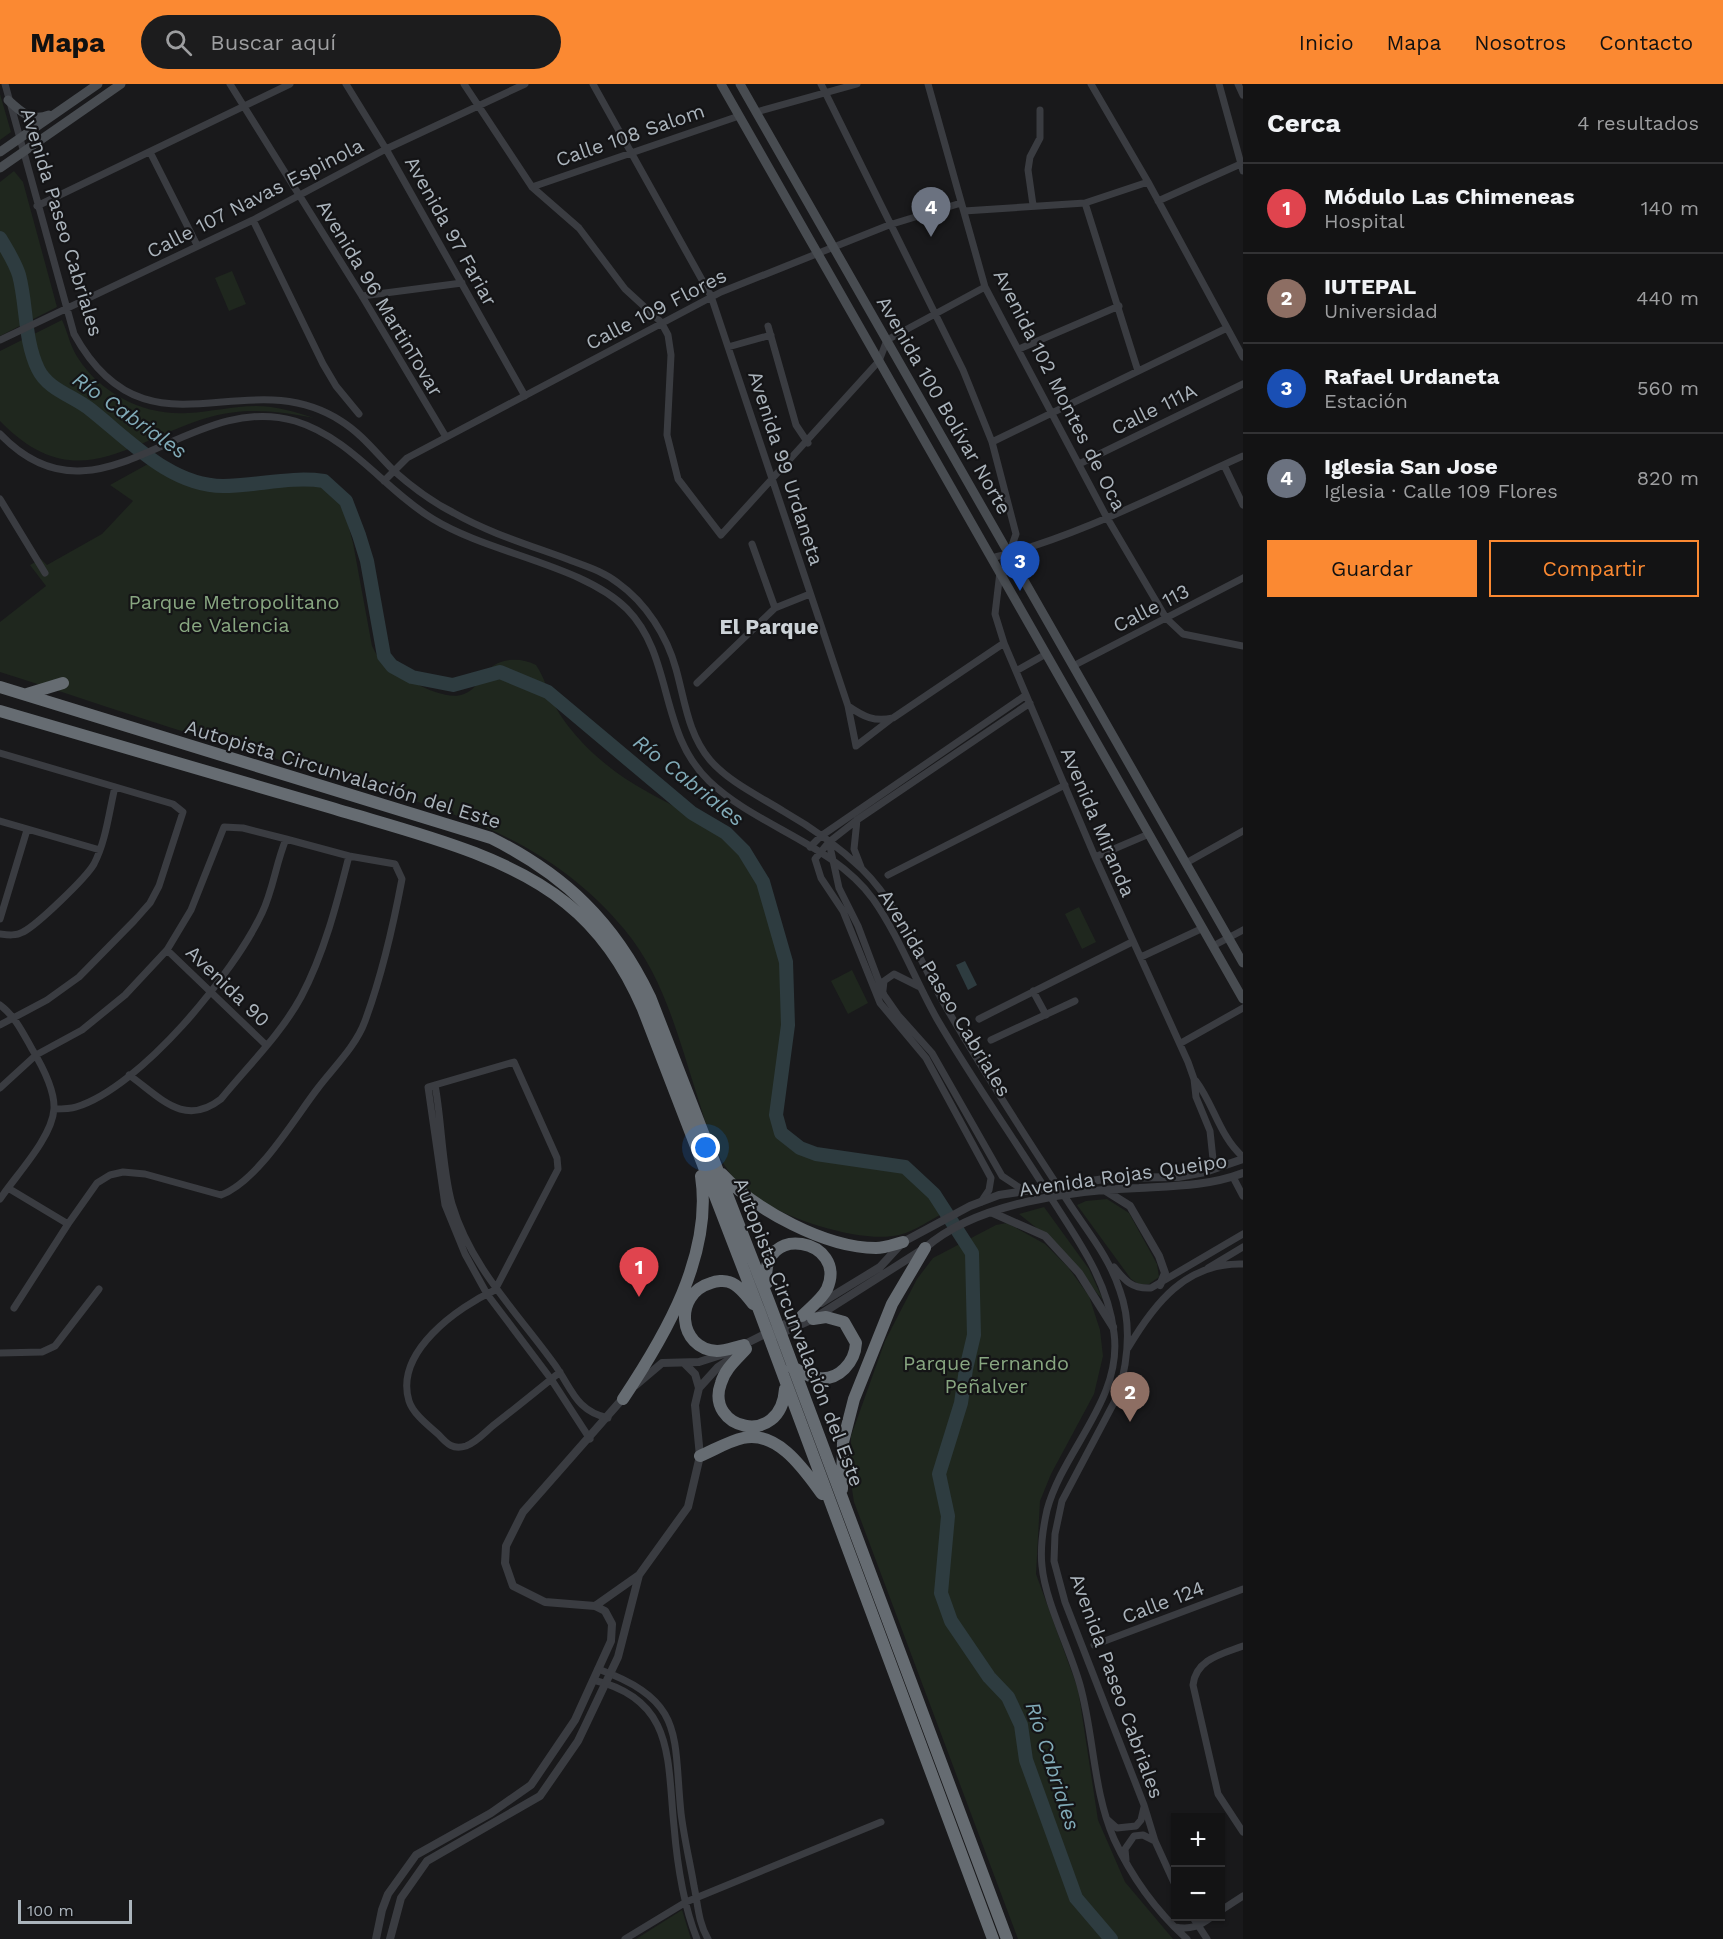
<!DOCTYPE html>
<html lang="es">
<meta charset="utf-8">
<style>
:root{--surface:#131314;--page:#1c1c1d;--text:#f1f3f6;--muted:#9d9ea0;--line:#323234;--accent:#fb8932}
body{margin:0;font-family:"Work Sans",sans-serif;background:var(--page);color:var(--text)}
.controls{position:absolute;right:18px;bottom:18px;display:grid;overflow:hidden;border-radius:0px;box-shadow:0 2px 4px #0004}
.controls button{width:54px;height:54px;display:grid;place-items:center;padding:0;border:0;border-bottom:2px solid var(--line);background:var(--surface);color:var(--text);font:30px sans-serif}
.scale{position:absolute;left:18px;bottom:15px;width:114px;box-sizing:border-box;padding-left:6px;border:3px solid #abb4bc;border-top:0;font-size:16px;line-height:21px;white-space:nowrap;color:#abb4bc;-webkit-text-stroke:4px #141416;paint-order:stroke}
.you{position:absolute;left:706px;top:1064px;width:21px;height:21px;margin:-15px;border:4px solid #fff;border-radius:50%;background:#1a73e8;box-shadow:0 0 0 9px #1a73e833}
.badge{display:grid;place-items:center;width:39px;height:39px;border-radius:50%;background:var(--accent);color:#fff;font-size:20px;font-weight:700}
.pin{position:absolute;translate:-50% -50px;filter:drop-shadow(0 2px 3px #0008)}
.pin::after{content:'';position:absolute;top:32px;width:21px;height:18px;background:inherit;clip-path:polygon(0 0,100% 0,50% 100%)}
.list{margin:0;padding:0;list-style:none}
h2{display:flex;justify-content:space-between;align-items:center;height:78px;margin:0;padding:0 24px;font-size:26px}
h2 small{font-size:20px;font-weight:400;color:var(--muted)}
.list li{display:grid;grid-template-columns:39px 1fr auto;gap:18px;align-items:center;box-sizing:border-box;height:90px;padding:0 24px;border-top:2px solid var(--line)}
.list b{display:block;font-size:22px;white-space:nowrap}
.list p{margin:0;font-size:20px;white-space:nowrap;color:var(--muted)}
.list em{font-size:20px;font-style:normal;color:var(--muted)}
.actions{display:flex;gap:12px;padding:18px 24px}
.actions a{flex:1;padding:14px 0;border:2px solid var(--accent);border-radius:0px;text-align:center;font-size:21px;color:var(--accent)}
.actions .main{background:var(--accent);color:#111}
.icon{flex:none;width:33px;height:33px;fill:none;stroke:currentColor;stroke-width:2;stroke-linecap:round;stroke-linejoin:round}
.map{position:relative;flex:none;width:1243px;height:1855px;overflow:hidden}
header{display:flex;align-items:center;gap:36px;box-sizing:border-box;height:84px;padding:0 30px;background:var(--accent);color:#111}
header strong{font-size:28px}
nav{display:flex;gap:33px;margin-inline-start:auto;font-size:21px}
.search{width:420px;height:54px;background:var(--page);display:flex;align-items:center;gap:15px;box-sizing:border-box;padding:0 21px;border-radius:33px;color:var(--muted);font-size:22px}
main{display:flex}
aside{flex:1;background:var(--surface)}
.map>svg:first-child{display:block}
.green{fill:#1f271e}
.water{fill:#2e3c40}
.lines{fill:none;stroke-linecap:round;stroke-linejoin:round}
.river{stroke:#2e3c40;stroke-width:14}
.minor{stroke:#3a3c41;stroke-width:7}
.tertiary{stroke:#3a3c41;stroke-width:8}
.secondary{stroke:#484c51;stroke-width:9}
.motorway{stroke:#666c72;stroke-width:12}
.labels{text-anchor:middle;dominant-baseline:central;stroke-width:4.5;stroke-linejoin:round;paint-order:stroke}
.street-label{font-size:20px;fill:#abb4bc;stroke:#141416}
.park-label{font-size:20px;fill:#88a781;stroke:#141416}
.water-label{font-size:21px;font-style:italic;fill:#81abb8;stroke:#141416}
.neighbourhood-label{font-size:21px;font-weight:bold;fill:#ccd2d7;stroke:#141416}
</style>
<header>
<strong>Mapa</strong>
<div class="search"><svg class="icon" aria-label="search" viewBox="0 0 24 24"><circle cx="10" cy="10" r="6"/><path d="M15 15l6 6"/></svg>Buscar aquí</div>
<nav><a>Inicio</a><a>Mapa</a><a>Nosotros</a><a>Contacto</a></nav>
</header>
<main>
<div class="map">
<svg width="1243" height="1855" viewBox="0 0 1243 1855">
<rect width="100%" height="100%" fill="#19191b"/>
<path class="green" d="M 0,10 L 11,48 L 0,56 Z
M 14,87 L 23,98 L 57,223 L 0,252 L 0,98 Z
M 232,187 L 246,220 L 229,227 L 215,194 Z
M 62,236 C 68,249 70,262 78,274 C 101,310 145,332 188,329 C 210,328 233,322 256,322 C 276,322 295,328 314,334 C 278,327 246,323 210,333 C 129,356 77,416 0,337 L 0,267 Z
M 148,380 L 198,400 L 270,399 L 301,393 L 321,397 L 342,418 L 353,459 L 372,562 C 375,567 377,573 382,577 C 397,591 444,619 464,610 C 475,606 479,596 486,588 C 499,573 521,573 536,581 C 544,593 547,605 553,618 C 563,639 584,662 602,677 C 660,727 735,733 767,811 C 781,845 792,889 790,926 C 789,961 758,1041 795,1064 C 827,1083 873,1081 910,1085 L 947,1127 C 932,1135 915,1147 899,1151 C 860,1160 778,1133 747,1107 C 716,1081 708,1045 696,1008 C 678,952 663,891 624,845 C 554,761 467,732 366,702 C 315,686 263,671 211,656 C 140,635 71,610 0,588 L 0,538 L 46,502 L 30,481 L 41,475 L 47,481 L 102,450 L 133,417 L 110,401 Z
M 1079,823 L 1096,858 L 1082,865 L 1065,830 Z
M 852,886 L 868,919 L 848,930 L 831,897 Z
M 1107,1115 L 1129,1129 L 1157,1180 L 1159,1193 L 1149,1200 L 1140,1201 L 1131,1195 L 1077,1121 L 1086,1117 Z
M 1044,1123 L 1089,1185 L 1103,1216 L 1048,1153 L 1019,1130 Z
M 1007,1139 L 1045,1160 L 1068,1183 L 1089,1212 L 1100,1246 L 1103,1272 L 1094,1310 L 1051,1390 L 1040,1417 L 1036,1490 L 1078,1605 L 1098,1736 L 1125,1798 L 1173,1855 L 1018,1855 L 854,1418 L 851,1399 L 851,1352 L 885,1257 L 917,1195 L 933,1174 L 996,1141 Z
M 682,1826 L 691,1855 L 636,1855 Z"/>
<path class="water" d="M 965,877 L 977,901 L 968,906 L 956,881 Z"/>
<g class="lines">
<path class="river" d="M 0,154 C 7,166 15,178 19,191 C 27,221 24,256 38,285 C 48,306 74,312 91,326 C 130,357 171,402 223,402 C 257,402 290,392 324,397 L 346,417 L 359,451 L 367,477 L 384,572 L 392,582 L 412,593 L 453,601 L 500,588 L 548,608 L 692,729 L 726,749 L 744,767 L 763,798 L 786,878 L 788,941 L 776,1031 L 781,1049 L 800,1064 L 816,1070 L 905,1083 L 934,1110 L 972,1169 L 974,1251 L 966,1285 L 961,1319 L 939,1390 L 948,1432 L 941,1509 L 951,1537 L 989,1593 L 1008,1613 L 1021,1641 L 1026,1676 L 1076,1814 L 1111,1855"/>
<path class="minor" d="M 5,0 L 74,250 C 147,382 245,275 341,337 C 362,350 377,370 394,387 C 412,403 432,418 454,429 C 489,449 529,461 567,475 C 585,482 603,487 618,499 C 646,519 667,552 676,585 C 685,617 688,650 710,676 C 729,698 759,712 783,727 C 811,743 838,762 862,785 C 902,824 921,882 950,930 C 987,993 1027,1055 1067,1116 C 1086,1146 1109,1172 1120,1207 C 1132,1240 1128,1277 1118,1311 L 1062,1417 L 1055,1450 L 1054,1477 L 1065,1518 L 1144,1721 L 1155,1757 L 1176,1803
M 230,0 L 362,212 L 446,353
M 346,0 L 386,65 L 525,312
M 464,0 L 532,103 L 579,144 L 625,205 L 661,238 L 668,251 L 671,271 L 667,351 L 678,395 L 721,451 L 879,277 L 887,256 L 985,203
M 593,0 L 711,212 L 848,622 C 864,633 874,638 893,634 L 1004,559
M 821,0 L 963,286 L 992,358 L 1016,450 L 1009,470
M 928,0 L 985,203 L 1106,432 L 1166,534 L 1183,550 L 1243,562
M 1091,0 L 1148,98 L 1243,273
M 1219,0 L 1243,87
M 1238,0 L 1243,11
M 756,28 L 857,0
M 150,68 L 197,161
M 532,103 L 739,32
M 1158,117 L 1243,79
M 1085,119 L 1138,287
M 1033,121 L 1028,86 L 1030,73 L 1040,54 L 1040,26
M 37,122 L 290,0
M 964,127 L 1085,119 L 1148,98
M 253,136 L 323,280 L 336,302 L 359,330
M 362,212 L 462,199
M 768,242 L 796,341 L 808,359
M 0,256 L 253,136 L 386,65 L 525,0
M 728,263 L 771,251
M 1019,265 L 1119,222
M 0,350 C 98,453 186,305 295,337 C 351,354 385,406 433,435 C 490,470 583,481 627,525 C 674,573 658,648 709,697 C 757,743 832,759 873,815 C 899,852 915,896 937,935 C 973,997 1015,1056 1053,1117 C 1080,1159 1108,1198 1114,1249 C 1123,1315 1063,1366 1047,1426 C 1043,1444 1040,1464 1042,1482 C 1045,1517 1070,1565 1080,1601 C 1094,1651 1093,1707 1114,1755 C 1132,1794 1156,1827 1187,1855
M 992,358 L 1227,244
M 1079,380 L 1243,300
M 1224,381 L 1243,421
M 384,397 L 407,374 L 721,208 L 889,141 L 961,119
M 0,415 L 45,489
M 752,460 L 775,524
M 991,474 C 1073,455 1165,407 1243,372
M 1000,488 L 995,530 L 1004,559 L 1095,773 L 1188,978 L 1194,995 L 1196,1013 L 1210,1047 L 1213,1075 L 1205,1088
M 1073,582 L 1243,494
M 1016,587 L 1046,570
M 697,599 L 775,524 L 810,510
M 848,622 L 856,662 L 891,635
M 0,669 L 173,720 L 183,728 L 159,802 L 150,819 L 134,837 L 79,893 L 47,916 L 0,941
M 857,736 L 854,765 L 861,783
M 0,737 L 100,766
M 829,758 L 839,804 L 858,842 L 884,911 L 898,931 L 932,969 L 1002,1092 L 1023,1106
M 810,763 L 821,752 L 1026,611
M 1095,773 L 1149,750
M 1186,779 L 1243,747
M 888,791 L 1065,701
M 0,835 L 27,746
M 0,850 C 8,851 16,852 23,848 C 37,841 86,794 94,780 C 106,757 109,728 115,703
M 1213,862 L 1243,846
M 167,866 L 266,961
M 1141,873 L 1203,844
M 883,906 L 884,897 L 894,890 L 918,902
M 1033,907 L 1046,931
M 0,921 C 15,932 23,949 32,965 C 41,980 55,1007 54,1025 C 52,1054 16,1091 0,1115
M 979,935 L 1132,858
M 991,956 L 1075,917
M 1181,959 L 1243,924
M 1196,997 C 1214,1021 1220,1053 1243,1073
M 435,1001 C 442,1038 442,1085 452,1120 C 471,1184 517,1228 555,1281 C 572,1305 576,1327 608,1334
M 0,1004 L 36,971 L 82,946 L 125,911 L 167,866 L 191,826 L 224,743 L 243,744 L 286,755
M 54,1025 C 61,1025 70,1025 76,1023 C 141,1003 234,889 262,829 C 273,806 276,779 286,755 L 349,772 C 337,819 324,870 301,913 C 281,950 248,982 221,1015 C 184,1044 160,1013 129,991
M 1233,1093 L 1243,1112
M 8,1104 L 68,1140
M 981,1118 L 989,1106 L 991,1094 L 926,974 L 880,919 L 843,827 L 821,794 L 815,775 L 829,758 L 857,736 L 1030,619
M 1114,1183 C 1125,1197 1132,1205 1151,1204 L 1243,1150
M 1208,1184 L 1243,1163
M 14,1224 L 68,1140 L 97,1099 L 110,1091 L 123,1088 L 145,1090 L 221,1111 C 258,1097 294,1035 318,1004 C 334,983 356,962 365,937 C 382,891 393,843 402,795 L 395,780 L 349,772
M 1128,1264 C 1154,1220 1186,1178 1243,1180
M 0,1269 L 42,1268 L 55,1262 L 99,1205
M 560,1288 C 538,1306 517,1323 495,1340 C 486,1347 477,1358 466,1362 C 453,1366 447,1360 439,1351 C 429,1342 413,1330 409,1317 C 394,1268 458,1223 495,1206 L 558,1085 L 557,1074 L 514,978 L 428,1003 L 445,1121 L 465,1170 L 487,1210 L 551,1295 L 590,1355
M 1094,1561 L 1243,1505
M 1243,1562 C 1222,1570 1196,1575 1193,1601 L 1218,1710 L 1243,1748
M 598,1585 C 686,1617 673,1651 681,1729 C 684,1754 690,1778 694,1802 C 698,1820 698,1838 708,1855
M 593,1596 C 675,1615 667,1675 674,1742 C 677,1779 683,1820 697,1855
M 1108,1736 L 1117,1744 L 1136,1742 L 1141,1736 L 1144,1723
M 1126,1776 L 1125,1765 L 1134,1752 L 1143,1751 L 1155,1757
M 1220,1827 L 1243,1812
M 1192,1832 L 1207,1855
M 1175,1843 C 1191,1846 1200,1842 1213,1832
M 625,1855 L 686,1818 L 881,1738"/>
<path class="tertiary" d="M 1106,1107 L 1130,1122 L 1159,1172 L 1165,1189 L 1160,1201
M 993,1129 L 1045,1152 L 1079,1189 L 1113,1243
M 821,1219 L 880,1183 L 903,1158 L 970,1122 L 999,1111 L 1111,1094 L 1178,1093 L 1205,1088 L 1243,1075
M 777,1251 L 813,1235 L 925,1164 C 976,1119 1073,1106 1139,1104 C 1174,1102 1209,1102 1243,1089
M 739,1263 L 805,1230
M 685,1280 L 695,1290 L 699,1304
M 636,1301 L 662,1279 L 699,1278 L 727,1269
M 595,1522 L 639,1491
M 376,1855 L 382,1826 L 388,1810 L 416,1771 L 491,1729 L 531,1701 L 575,1636 L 611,1557 L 612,1540 L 605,1527 L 595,1522 L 545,1518 L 513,1502 L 505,1479 L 506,1462 L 523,1428 L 625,1312
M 390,1855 L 401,1814 L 427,1777 L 540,1712 L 578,1657 L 618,1573 L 639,1491 L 688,1423 L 700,1372 L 695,1321 L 699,1304 L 718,1283 L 739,1269"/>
<path class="secondary" d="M 721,0 L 1243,915
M 740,0 L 1243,879
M 8,16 C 21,28 31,38 49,31
M 0,68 L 98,0
M 0,84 L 121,0"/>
<path class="motorway" d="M 0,603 L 491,754 C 565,791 614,838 650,913 L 769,1218 L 1007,1855
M 27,610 L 63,599
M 0,627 C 110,660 221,691 332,724 C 407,747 505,769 566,819 C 601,847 626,885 643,925 L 759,1226 L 993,1855
M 722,1090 C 755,1126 826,1164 876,1164 C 885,1164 895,1160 903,1158
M 767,1199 C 758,1137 849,1155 827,1205 C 822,1215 810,1224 802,1232
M 744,1261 C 735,1263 725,1267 717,1267 C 678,1265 673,1210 711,1199 C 716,1197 724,1196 729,1198 C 739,1201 747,1212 753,1220
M 746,1265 C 736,1276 725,1285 721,1299 C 704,1345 781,1365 785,1305
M 792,1283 C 801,1287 808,1293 818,1294 C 839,1297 855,1278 856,1259 L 844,1238 L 826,1233 L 813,1235
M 623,1315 C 665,1252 713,1171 701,1092
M 700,1372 C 714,1366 729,1357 743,1354 C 778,1346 805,1387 822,1410
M 842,1405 L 843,1358 L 854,1315 L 892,1220 L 925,1164"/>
</g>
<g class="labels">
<g class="street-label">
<text transform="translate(630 51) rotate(-19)">Calle 108 Salom</text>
<text transform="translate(255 114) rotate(-27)">Calle 107 Navas Espinola</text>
<text transform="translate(62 138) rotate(73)">Avenida Paseo Cabriales</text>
<text transform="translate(451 147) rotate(61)">Avenida 97 Fariar</text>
<text transform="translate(380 214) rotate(59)">Avenida 96 MartinTovar</text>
<text transform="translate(656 225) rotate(-27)">Calle 109 Flores</text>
<text transform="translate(1060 306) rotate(63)">Avenida 102 Montes de Oca</text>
<text transform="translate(944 321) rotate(60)">Avenida 100 Bolívar Norte</text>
<text transform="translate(1154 325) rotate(-26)">Calle 111A</text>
<text transform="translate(786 384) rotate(72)">Avenida 99 Urdaneta</text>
<text transform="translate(1151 524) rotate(-27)">Calle 113</text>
<text transform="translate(343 690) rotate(17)">Autopista Circunvalación del Este</text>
<text transform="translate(1098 738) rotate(67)">Avenida Miranda</text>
<text transform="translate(228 902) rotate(44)">Avenida 90</text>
<text transform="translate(945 909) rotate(59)">Avenida Paseo Cabriales</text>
<text transform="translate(1123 1091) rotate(-8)">Avenida Rojas Queipo</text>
<text transform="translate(799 1248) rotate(69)">Autopista Circunvalación del Este</text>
<text transform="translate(1163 1518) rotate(-21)">Calle 124</text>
<text transform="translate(1117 1602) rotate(70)">Avenida Paseo Cabriales</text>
</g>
<g class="park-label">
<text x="234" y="518">Parque Metropolitano<tspan x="234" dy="23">de Valencia</tspan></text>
<text x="986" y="1279">Parque Fernando<tspan x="986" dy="23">Peñalver</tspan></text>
</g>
<g class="water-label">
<text transform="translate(130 331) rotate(35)">Río Cabriales</text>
<text transform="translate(689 696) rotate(38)">Río Cabriales</text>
<text transform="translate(1053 1682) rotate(72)">Río Cabriales</text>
</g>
<g class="neighbourhood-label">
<text x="769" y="542">El Parque</text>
</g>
</g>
</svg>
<div class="controls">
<button>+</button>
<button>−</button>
</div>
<div class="scale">100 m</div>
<div class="you"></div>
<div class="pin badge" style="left:639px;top:1213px;background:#e0444e">1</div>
<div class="pin badge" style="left:1130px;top:1338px;background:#8d6e63">2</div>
<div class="pin badge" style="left:1020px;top:507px;background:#1a4fb4">3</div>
<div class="pin badge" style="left:931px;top:153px;background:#6b7280">4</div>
</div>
<aside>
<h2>Cerca<small>4 resultados</small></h2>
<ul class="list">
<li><span class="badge" style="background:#e0444e">1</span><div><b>Módulo Las Chimeneas</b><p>Hospital</p></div><em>140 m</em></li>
<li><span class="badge" style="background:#8d6e63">2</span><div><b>IUTEPAL</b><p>Universidad</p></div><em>440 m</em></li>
<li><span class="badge" style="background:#1a4fb4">3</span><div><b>Rafael Urdaneta</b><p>Estación</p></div><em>560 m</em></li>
<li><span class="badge" style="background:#6b7280">4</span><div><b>Iglesia San Jose</b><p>Iglesia · Calle 109 Flores</p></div><em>820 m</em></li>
</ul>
<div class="actions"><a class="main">Guardar</a><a>Compartir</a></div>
</aside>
</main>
